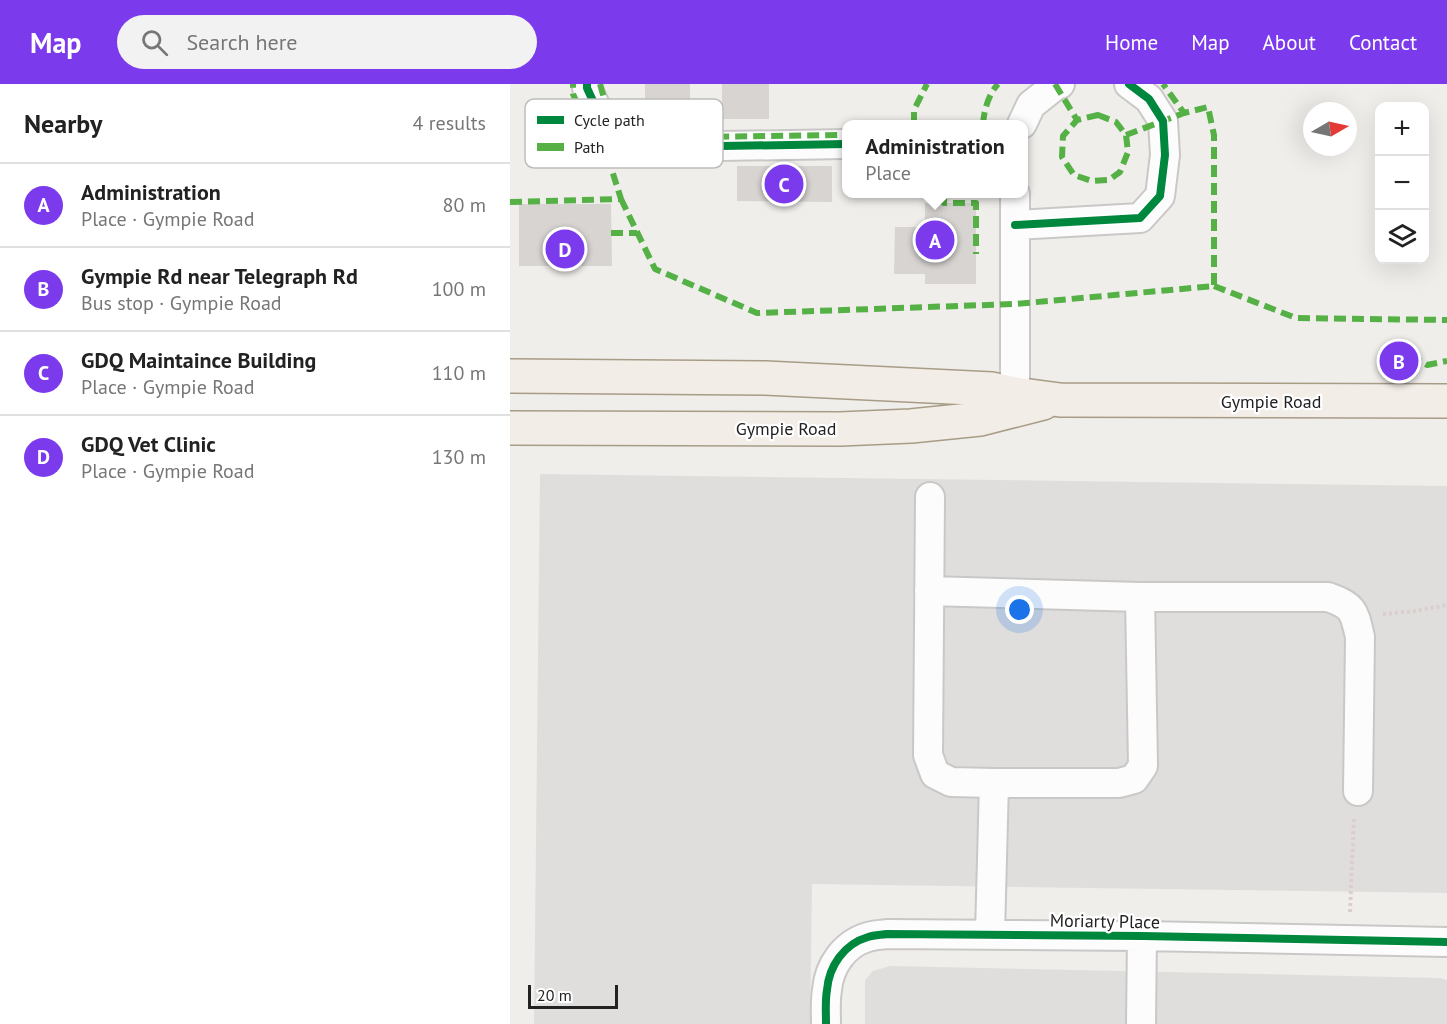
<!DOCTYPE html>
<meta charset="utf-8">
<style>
:root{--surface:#fff;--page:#f2f2f2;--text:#222;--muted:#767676;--line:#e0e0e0;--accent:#7c3aed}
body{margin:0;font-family:"PT Sans",sans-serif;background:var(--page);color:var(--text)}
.controls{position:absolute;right:18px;top:18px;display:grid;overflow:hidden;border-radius:12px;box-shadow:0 6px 24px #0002}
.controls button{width:54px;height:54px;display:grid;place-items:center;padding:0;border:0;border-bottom:2px solid var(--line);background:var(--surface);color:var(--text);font:30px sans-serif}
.compass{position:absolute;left:793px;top:18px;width:54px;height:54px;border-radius:50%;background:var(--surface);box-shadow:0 6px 24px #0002;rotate:81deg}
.scale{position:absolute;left:18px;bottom:15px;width:90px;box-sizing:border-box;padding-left:6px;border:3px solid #222;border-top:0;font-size:16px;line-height:21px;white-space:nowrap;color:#222;-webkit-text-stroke:4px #fff;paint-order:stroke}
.you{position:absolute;left:510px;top:526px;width:21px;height:21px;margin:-15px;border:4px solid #fff;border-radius:50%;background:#1a73e8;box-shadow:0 0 0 9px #1a73e833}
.badge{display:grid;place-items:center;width:39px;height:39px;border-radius:50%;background:var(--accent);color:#fff;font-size:20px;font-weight:700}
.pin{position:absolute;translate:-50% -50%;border:3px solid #fff;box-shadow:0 2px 6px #0006}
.popup{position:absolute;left:332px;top:36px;width:186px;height:78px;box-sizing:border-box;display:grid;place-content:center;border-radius:12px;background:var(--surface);filter:drop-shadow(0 2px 4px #0005);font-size:20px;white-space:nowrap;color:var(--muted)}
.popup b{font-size:22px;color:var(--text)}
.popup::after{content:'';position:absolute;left:50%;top:100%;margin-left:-12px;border:12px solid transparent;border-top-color:var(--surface)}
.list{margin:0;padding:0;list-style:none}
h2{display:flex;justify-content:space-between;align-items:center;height:78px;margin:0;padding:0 24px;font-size:26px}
h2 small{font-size:20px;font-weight:400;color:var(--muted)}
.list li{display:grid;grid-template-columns:39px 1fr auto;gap:18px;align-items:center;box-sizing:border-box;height:84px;padding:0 24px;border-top:2px solid var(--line)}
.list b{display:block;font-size:22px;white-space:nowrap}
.list p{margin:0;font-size:20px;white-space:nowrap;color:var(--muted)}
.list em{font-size:20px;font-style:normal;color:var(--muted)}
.icon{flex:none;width:33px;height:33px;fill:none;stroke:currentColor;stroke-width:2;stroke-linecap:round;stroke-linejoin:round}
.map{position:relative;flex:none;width:937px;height:940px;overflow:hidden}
header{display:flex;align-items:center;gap:36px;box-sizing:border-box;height:84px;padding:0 30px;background:var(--accent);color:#fff}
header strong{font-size:28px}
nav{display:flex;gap:33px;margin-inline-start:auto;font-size:21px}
.search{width:420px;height:54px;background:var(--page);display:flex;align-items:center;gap:15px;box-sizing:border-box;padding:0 21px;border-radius:33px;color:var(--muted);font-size:22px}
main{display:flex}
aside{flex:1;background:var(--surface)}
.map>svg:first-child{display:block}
.residential{fill:#dfdedc}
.building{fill:#d7d4d2}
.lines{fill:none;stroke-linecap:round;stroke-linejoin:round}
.minor-casing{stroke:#c9c8c7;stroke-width:32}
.major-casing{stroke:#a79c86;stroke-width:36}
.path{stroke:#dccecd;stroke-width:4;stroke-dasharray:3 3;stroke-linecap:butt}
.minor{stroke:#fdfcfc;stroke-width:28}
.major{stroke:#f3ede7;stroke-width:33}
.quiet{stroke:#55b145;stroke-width:6;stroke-dasharray:12 6;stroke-linecap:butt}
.cycleway-casing{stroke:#fff;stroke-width:11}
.cycleway{stroke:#00873e;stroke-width:8}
.labels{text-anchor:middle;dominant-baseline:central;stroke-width:4.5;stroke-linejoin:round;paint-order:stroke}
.street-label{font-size:18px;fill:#222;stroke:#fff}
.key{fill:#fff;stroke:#bdbdbd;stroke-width:1.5}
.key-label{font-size:16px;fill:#222}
</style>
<header>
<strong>Map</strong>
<div class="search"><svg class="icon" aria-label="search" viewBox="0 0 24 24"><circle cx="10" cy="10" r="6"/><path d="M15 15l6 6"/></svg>Search here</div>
<nav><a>Home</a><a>Map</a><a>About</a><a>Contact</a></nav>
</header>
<main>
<aside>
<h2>Nearby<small>4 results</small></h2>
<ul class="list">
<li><span class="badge">A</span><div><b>Administration</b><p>Place · Gympie Road</p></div><em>80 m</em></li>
<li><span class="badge">B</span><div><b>Gympie Rd near Telegraph Rd</b><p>Bus stop · Gympie Road</p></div><em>100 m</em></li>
<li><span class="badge">C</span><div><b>GDQ Maintaince Building</b><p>Place · Gympie Road</p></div><em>110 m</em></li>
<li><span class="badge">D</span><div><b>GDQ Vet Clinic</b><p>Place · Gympie Road</p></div><em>130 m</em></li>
</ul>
</aside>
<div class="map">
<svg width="937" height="940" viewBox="0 0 937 940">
<rect width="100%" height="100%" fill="#f0eeeb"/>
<path class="residential" d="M 30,390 L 937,402 L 937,809 L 302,800 L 300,940 L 24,940 Z
M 380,882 L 930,894 L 937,896 L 937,940 L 355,940 L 355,896 L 363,887 Z"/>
<path class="building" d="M 135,0 L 180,0 L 180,20 L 135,19 Z
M 212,0 L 259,0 L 259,35 L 212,35 Z
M 227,82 L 322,82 L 322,118 L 227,117 Z
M 415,119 L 466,119 L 466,200 L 415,200 L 415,190 L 384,190 L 385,143 L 415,143 Z
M 9,120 L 101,120 L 102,182 L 9,182 Z"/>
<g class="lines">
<defs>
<path id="minor" d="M 77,0 L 77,4 L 89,30 L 110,51 L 126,61 L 155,63 L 336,60
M 512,40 L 521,21 L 546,1 L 550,0
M 505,110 L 505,310
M 505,141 L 630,134 L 650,112 L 655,71 L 653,37 L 639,15 L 619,0
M 420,413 L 418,671 L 425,690 L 441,698 L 484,699 L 480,850
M 419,507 L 630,513 L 818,513 C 844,522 844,527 850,553 L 848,707
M 484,699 L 609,699 L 624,695 L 633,682 L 630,513
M 316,940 C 316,929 315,917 317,906 C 319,882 334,860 358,853 C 364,851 371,851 377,850 L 632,852 L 937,858
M 631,940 L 632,852"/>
<path id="major" d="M 0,292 L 255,294 L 482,305 L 505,310 L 550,316 L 937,317
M 0,344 L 330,345 L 401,342 L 470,335 L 533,319"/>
</defs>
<use href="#minor" class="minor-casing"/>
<use href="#major" class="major-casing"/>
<path class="path" d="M 873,530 L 905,527 L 937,521
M 840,828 L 844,734"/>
<use href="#minor" class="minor"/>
<use href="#major" class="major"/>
<path class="quiet" d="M 90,0 L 95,18 L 110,38 L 132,50 L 181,53 L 336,51
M 545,0 L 567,36
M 588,31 L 606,38 L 616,51 L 618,68 L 610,88 L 599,96 L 582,97 L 564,91 L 552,73 L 553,52 L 567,36 Z
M 404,40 L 404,26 L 417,0
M 473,40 C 474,27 478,11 488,0
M 616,51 L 674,29
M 434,110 L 434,119 L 466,119 L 466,170
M 111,115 L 145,185 L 247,229 L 505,220 L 704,202 L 704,51 L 698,23 L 674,29 L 653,0
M 0,118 L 111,115 L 94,61 L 76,39 L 63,10 L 63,0
M 101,149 L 127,149
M 704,202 L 786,234 L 937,236
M 900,271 L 917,281 L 937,277"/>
<defs>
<path id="cycleway" d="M 77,0 L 77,4 L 89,30 L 110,51 L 126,61 L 155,63 L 336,60
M 505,141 L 630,134 L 650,112 L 655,71 L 653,37 L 639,15 L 619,0
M 316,940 C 316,929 315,917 317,906 C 319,882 334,860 358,853 C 364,851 371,851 377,850 L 632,852 L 937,858"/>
</defs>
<use href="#cycleway" class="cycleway-casing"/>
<use href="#cycleway" class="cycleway"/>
</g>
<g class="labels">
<g class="street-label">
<text x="761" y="317">Gympie Road</text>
<text x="276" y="344">Gympie Road</text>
<text transform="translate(595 837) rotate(1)">Moriarty Place</text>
</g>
</g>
<rect x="15" y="15" width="198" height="69" rx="9" class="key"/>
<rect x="27" y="32" width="27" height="8" fill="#00873e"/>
<rect x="27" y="59" width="27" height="8" fill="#55b145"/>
<g class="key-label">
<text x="64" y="42">Cycle path</text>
<text x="64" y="69">Path</text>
</g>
</svg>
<div class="controls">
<button>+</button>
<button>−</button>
<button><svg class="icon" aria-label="layers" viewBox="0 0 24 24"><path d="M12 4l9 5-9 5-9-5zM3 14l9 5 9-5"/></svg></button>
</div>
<svg class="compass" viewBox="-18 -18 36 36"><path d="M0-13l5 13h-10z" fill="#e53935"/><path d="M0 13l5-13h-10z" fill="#767676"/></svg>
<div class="scale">20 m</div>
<div class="you"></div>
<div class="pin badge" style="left:425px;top:156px">A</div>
<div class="popup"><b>Administration</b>Place</div>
<div class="pin badge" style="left:889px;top:277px">B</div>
<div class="pin badge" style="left:274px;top:100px">C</div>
<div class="pin badge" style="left:55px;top:165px">D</div>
</div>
</main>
